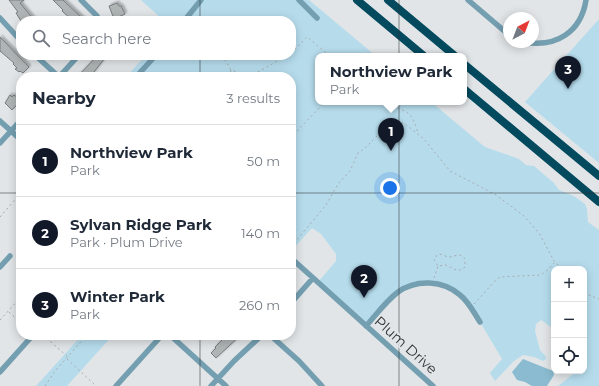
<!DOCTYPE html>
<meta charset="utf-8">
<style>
:root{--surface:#fff;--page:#f6f6f7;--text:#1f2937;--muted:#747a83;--line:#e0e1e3;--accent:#111827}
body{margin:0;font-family:Montserrat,sans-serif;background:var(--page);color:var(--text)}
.controls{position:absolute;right:12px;bottom:12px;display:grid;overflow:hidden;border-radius:8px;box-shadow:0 2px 10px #0003}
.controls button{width:36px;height:36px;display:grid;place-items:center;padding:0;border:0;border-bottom:1px solid var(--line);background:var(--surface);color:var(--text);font:20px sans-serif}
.compass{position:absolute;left:503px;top:12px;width:36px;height:36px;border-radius:50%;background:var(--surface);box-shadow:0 2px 10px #0003;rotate:42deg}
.you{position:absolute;left:390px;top:188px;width:14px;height:14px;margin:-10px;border:3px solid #fff;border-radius:50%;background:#1a73e8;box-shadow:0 0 0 6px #1a73e833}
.badge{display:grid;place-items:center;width:26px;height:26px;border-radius:50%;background:var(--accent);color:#fff;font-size:13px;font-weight:700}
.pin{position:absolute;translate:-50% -33px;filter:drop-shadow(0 1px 2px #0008)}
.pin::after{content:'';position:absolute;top:21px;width:14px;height:12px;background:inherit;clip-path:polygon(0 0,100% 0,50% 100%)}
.popup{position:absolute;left:315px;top:53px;width:152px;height:52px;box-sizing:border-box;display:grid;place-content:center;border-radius:8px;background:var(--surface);filter:drop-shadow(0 1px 3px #0005);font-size:13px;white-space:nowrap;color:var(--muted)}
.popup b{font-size:15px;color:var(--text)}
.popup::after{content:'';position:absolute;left:50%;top:100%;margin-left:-8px;border:8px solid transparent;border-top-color:var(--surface)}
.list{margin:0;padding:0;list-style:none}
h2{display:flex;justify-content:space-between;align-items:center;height:52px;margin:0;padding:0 16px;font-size:17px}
h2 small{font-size:13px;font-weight:400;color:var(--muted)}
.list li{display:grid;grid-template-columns:26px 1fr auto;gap:12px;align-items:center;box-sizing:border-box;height:72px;padding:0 16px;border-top:1px solid var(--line)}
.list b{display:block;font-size:15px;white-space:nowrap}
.list p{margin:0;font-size:13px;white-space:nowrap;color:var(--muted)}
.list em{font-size:13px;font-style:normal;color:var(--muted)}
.icon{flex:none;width:22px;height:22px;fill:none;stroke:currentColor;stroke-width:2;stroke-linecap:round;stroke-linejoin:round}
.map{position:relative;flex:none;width:599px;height:386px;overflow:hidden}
.search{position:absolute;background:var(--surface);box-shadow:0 2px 10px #0003;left:16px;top:16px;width:280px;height:44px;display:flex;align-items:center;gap:10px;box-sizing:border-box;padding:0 14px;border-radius:16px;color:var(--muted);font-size:15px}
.panel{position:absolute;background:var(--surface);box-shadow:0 2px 10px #0003;left:16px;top:72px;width:280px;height:268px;border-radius:16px}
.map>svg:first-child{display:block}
.green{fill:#b6dcec}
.water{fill:#8abbd0}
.building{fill:#afb4b5;stroke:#787c7e;filter:url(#shadow)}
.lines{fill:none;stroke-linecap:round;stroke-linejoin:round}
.path{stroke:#a8abad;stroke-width:1;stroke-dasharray:2 3;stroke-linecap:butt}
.minor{stroke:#749fb1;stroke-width:5.5}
.highway{stroke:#034a5f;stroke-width:8}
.grid{fill:none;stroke:#323434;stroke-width:1;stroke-opacity:0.55}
.labels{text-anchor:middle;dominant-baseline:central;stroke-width:4;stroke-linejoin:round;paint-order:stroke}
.street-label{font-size:14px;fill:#323434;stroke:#e1e5e7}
</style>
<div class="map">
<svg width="599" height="386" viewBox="0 0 599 386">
<defs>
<filter id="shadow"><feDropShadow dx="2" dy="-2" stdDeviation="1" flood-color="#0004"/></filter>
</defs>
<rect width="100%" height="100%" fill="#e1e5e7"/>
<path class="green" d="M 141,0 L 309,0 L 376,56 L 318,56 L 318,102 L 431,102 L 485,147 L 519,159 L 526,165 L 534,166 L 554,183 L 559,190 L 574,196 L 585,204 L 587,209 L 588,222 L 599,230 L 599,386 L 558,386 L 577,371 L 584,371 L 584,269 L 554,269 L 554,329 L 541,320 L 536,324 L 535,331 L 540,350 L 547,358 L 543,361 L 534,357 L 523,355 L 514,361 L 495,381 L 490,373 L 502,359 L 480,322 L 460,294 L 431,283 L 400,291 L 366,326 L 318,282 L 336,261 L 336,254 L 321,234 L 312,228 L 291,251 L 291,77 L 126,77 L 146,55 L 291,55 L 291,21 L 164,21 Z
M 599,19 L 599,163 L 525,102 Z
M 82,335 L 113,335 L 67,386 L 36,386 Z"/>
<path class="water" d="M 523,359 L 553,371 L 554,375 L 547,386 L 532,386 L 525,382 L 517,380 L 512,372 Z"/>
<path class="building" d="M 9,0 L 24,0 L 20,3 L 35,21 L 21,21 L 16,13 L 18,12 Z
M 53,0 L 63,0 L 85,21 L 73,21 L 62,11 L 63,10 Z
M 117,3 L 119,6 L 121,6 L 125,14 L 114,19 L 109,6 Z
M 0,37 L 29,67 L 23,73 L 20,71 L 19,72 L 15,69 L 17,68 L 13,64 L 14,63 L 0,51 Z
M 98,55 L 111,55 L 106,60 L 105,58 L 90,77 L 77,77 Z
M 10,95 L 12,97 L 14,95 L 21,100 L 12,110 L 5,103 Z
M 229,335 L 241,335 L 216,358 L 211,353 L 216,348 L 215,347 L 225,337 Z"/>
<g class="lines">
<path class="path" d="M 291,53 L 307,37 L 330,56
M 222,55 L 231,70
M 229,77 L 231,70 L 249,76
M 249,77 L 288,55
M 384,102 C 390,108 395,107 402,110 C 412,113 415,123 418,133
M 291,139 L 299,129 L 325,102
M 0,217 L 21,193
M 291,247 L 326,205 L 338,184 L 350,171 L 358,153 L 364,149 L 384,129 L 400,123 L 404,123 L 424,139 L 450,171 L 496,195 L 524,216 L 539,233 L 554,261 L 562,269
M 440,254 C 443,255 447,257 450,257 C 457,256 459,252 465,259 L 465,267 C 458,274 453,268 446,265 L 438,266 L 434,260 L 437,255 Z
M 434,278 L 438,266
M 584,293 L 599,299
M 474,304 L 494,282 L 500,277 L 541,275 L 549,269 L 554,263
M 9,312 L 21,323
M 0,320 L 21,297
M 43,335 L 68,357
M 67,359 L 96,386
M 45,386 L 55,371 L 87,335"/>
<path class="minor" d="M 81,0 L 97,16 L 99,21
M 299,0 L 317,18
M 468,0 L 509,35
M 0,18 L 21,41
M 184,21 L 201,0
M 524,42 C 556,48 581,32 586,0
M 35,55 L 59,77
M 59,77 L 79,55
M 136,77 L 156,55
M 0,121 L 21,140
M 0,143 L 21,120
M 291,258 L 433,386
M 0,267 L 10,256
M 291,303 L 313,278
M 366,326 C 376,315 386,301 398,292 C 416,279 443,280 460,295 C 469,302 474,313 480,322
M 170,335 L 226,386
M 270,335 L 299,361 L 322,386
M 0,372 L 33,335
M 116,386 L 162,335
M 211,386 L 234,361 L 262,335"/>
<path class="highway" d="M 357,0 L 424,56
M 388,0 L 455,56
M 464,64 L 599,176
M 464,89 L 599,202"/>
</g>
<path class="grid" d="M 200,0 L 200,21M 399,0 L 399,386M 200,55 L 200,77M 0,193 L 21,193M 291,193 L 599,193M 200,335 L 200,386"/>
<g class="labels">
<g class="street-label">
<text transform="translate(406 345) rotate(42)">Plum Drive</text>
</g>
</g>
</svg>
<div class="controls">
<button>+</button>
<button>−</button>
<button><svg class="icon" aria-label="locate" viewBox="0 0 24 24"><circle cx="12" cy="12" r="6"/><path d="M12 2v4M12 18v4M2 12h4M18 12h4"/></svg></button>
</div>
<svg class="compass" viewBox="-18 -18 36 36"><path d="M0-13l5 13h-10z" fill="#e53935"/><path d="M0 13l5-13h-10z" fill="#747a83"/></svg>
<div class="you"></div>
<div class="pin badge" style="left:391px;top:151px">1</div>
<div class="popup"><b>Northview Park</b>Park</div>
<div class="pin badge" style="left:364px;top:298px">2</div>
<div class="pin badge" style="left:568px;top:89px">3</div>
<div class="search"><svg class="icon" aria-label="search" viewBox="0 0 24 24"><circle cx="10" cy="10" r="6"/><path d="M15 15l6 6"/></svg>Search here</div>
<section class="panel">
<h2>Nearby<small>3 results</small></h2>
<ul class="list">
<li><span class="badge">1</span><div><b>Northview Park</b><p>Park</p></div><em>50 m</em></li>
<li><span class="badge">2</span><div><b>Sylvan Ridge Park</b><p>Park · Plum Drive</p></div><em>140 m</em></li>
<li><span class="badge">3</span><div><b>Winter Park</b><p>Park</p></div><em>260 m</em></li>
</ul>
</section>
</div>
